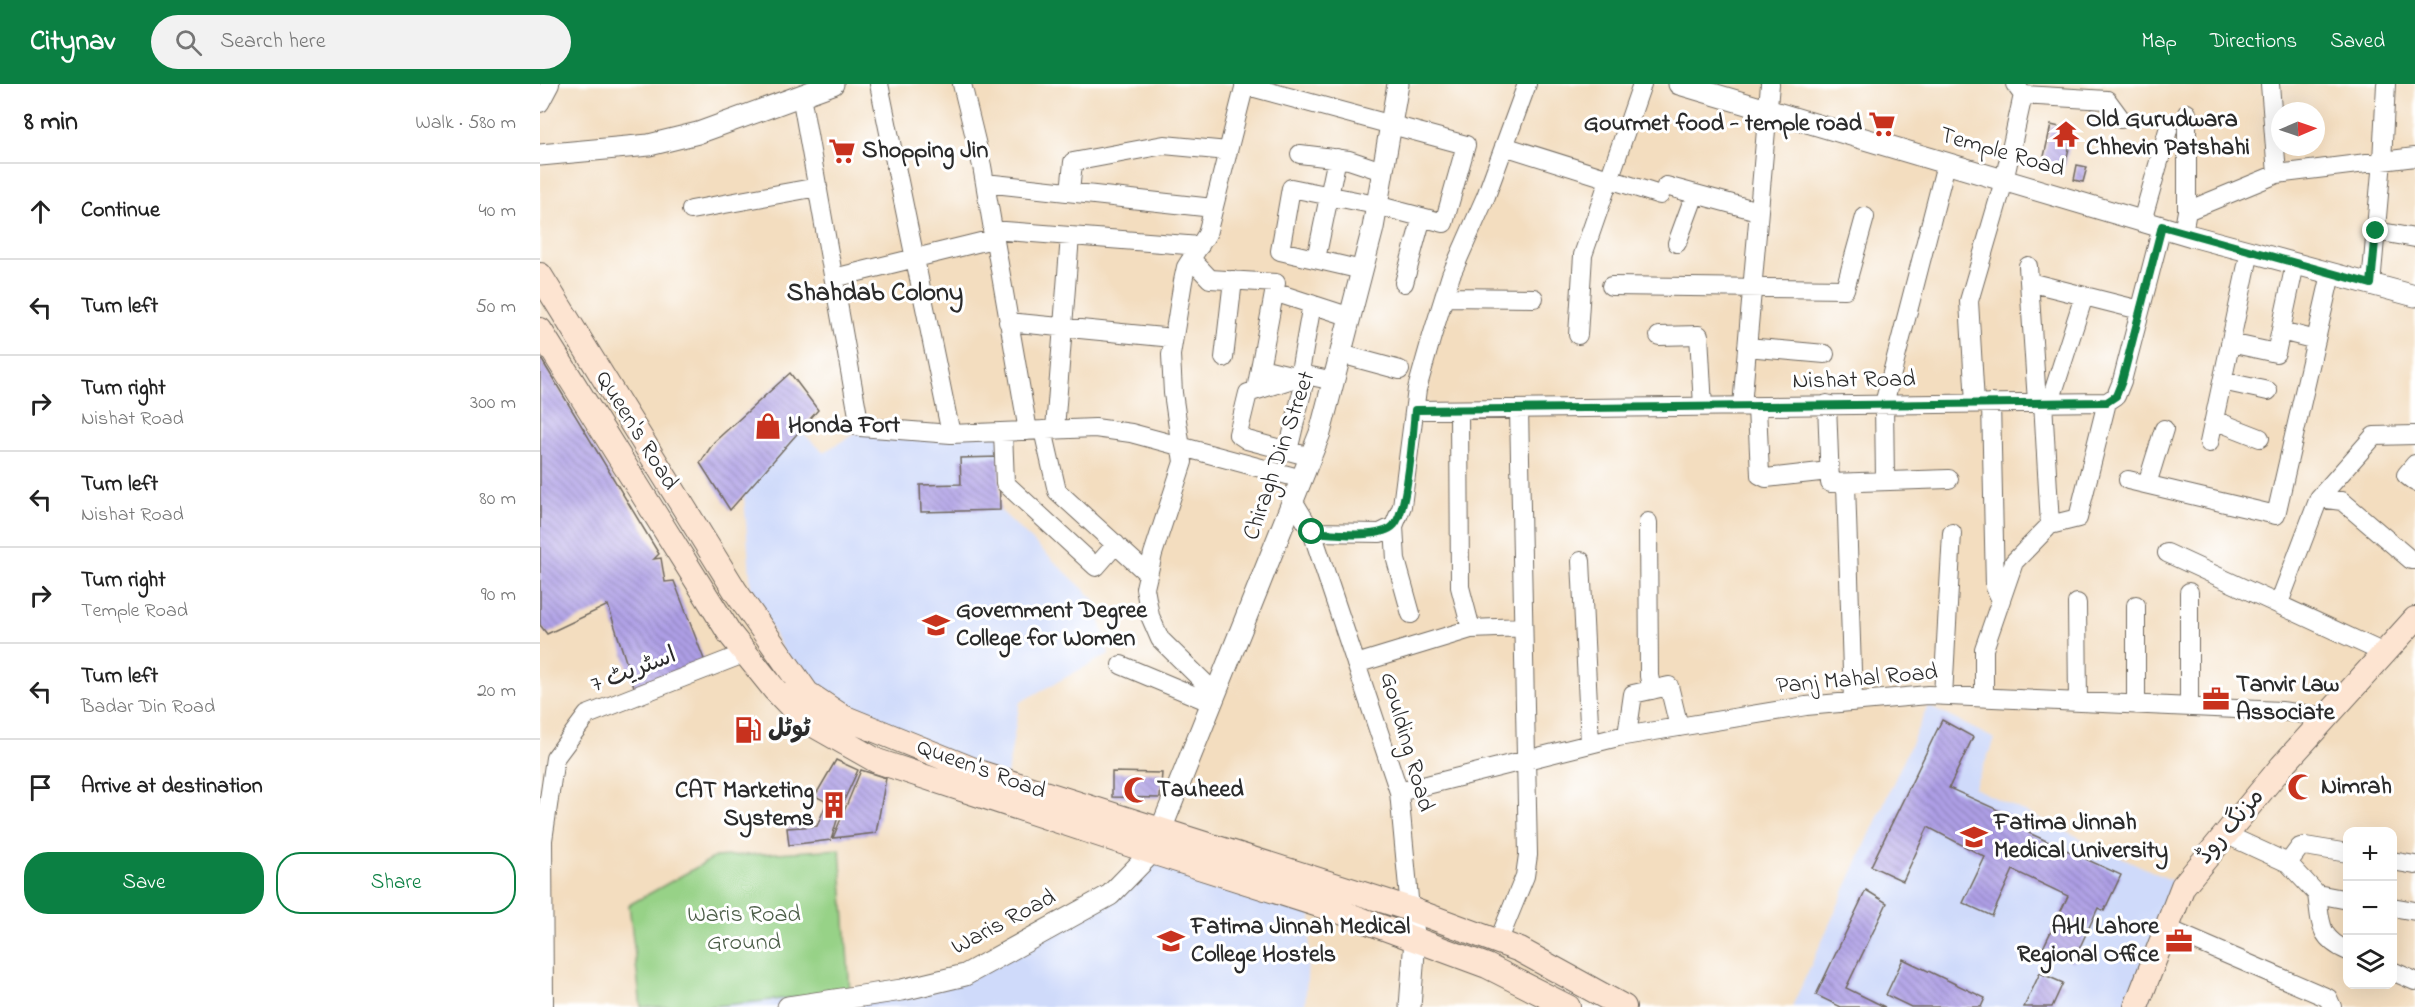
<!DOCTYPE html>
<meta charset="utf-8">
<style>
:root{--surface:#fff;--page:#f2f2f2;--text:#222;--muted:#767676;--line:#e0e0e0;--accent:#0b8043}
body{margin:0;font-family:"Indie Flower","Playpen Sans Arabic",sans-serif;background:var(--page);color:var(--text)}
.controls{position:absolute;right:18px;bottom:18px;display:grid;overflow:hidden;border-radius:12px;box-shadow:0 6px 24px #0002}
.controls button{width:54px;height:54px;display:grid;place-items:center;padding:0;border:0;border-bottom:2px solid var(--line);background:var(--surface);color:var(--text);font:30px sans-serif}
.compass{position:absolute;left:1731px;top:18px;width:54px;height:54px;border-radius:50%;background:var(--surface);box-shadow:0 6px 24px #0002;rotate:88deg}
.stop{position:absolute;width:18px;height:18px;margin:-14px;border:4px solid #0b8043;border-radius:50%;background:#fff}
.stop.end{background:#0b8043;border-color:#fff;box-shadow:0 2px 6px #0008}
.list{margin:0;padding:0;list-style:none}
h2{display:flex;justify-content:space-between;align-items:center;height:78px;margin:0;padding:0 24px;font-size:26px}
h2 small{font-size:20px;font-weight:400;color:var(--muted)}
.list li{display:grid;grid-template-columns:39px 1fr auto;gap:18px;align-items:center;box-sizing:border-box;height:96px;padding:0 24px;border-top:2px solid var(--line)}
.list b{display:block;font-size:22px;white-space:nowrap}
.list p{margin:0;font-size:20px;white-space:nowrap;color:var(--muted)}
.list em{font-size:20px;font-style:normal;color:var(--muted)}
.actions{display:flex;gap:12px;padding:18px 24px}
.actions a{flex:1;padding:14px 0;border:2px solid var(--accent);border-radius:24px;text-align:center;font-size:21px;color:var(--accent)}
.actions .main{background:var(--accent);color:#fff}
.icon{flex:none;width:33px;height:33px;fill:none;stroke:currentColor;stroke-width:2;stroke-linecap:round;stroke-linejoin:round}
.map{position:relative;flex:none;width:1875px;height:923px;overflow:hidden}
header{display:flex;align-items:center;gap:36px;box-sizing:border-box;height:84px;padding:0 30px;background:var(--accent);color:#fff}
header strong{font-size:28px}
nav{display:flex;gap:33px;margin-inline-start:auto;font-size:21px}
.search{width:420px;height:54px;background:var(--page);display:flex;align-items:center;gap:15px;box-sizing:border-box;padding:0 21px;border-radius:33px;color:var(--muted);font-size:22px}
main{display:flex}
aside{flex:1;background:var(--surface)}
.map>svg:first-child{display:block}
.built{fill:#cfdafa}
.green{fill:#97d287;stroke:#617e59;stroke-width:1.5}
.building{fill:url(#building-back-hatch)}
.lines{fill:none;stroke-linecap:round;stroke-linejoin:round}
.minor-casing{stroke:#71695f;stroke-width:20}
.tertiary-casing{stroke:#71695f;stroke-width:23}
.secondary-casing{stroke:#71695f;stroke-width:26}
.minor{stroke:#fff;stroke-width:18}
.tertiary{stroke:#fff;stroke-width:21}
.secondary{stroke:#fde4d1;stroke-width:24}
.route{stroke:#0b8043;stroke-width:8}
.labels{text-anchor:middle;dominant-baseline:central;stroke-width:6;stroke-linejoin:round;paint-order:stroke}
.poi-label{font-size:24px;font-weight:bold;fill:#2b2b2b;stroke:#fff;text-anchor:start}
.street-label{font-size:24px;fill:#2b2b2b;stroke:#fff}
.park-label{font-size:24px;fill:#4b5d47;stroke:#fff}
.neighbourhood-label{font-size:26px;font-weight:bold;fill:#2b2b2b;stroke:#fff}
</style>
<header>
<strong>Citynav</strong>
<div class="search"><svg class="icon" aria-label="search" viewBox="0 0 24 24"><circle cx="10" cy="10" r="6"/><path d="M15 15l6 6"/></svg>Search here</div>
<nav><a>Map</a><a>Directions</a><a>Saved</a></nav>
</header>
<main>
<aside>
<h2>8 min<small>Walk · 580 m</small></h2>
<ul class="list">
<li><svg class="icon" aria-label="ahead" viewBox="0 0 24 24"><path d="M12 20V5M6 11l6-6 6 6"/></svg><div><b>Continue</b></div><em>40 m</em></li>
<li><svg class="icon" aria-label="left" viewBox="0 0 24 24"><path d="M17 20v-9H6M10 6l-5 5 5 5"/></svg><div><b>Turn left</b></div><em>50 m</em></li>
<li><svg class="icon" aria-label="right" viewBox="0 0 24 24"><path d="M7 20v-9h11M14 6l5 5-5 5"/></svg><div><b>Turn right</b><p>Nishat Road</p></div><em>300 m</em></li>
<li><svg class="icon" aria-label="left" viewBox="0 0 24 24"><path d="M17 20v-9H6M10 6l-5 5 5 5"/></svg><div><b>Turn left</b><p>Nishat Road</p></div><em>80 m</em></li>
<li><svg class="icon" aria-label="right" viewBox="0 0 24 24"><path d="M7 20v-9h11M14 6l5 5-5 5"/></svg><div><b>Turn right</b><p>Temple Road</p></div><em>90 m</em></li>
<li><svg class="icon" aria-label="left" viewBox="0 0 24 24"><path d="M17 20v-9H6M10 6l-5 5 5 5"/></svg><div><b>Turn left</b><p>Badar Din Road</p></div><em>20 m</em></li>
<li><svg class="icon" aria-label="arrive" viewBox="0 0 24 24"><path d="M6 21V4h12l-3 4 3 4H6"/></svg><div><b>Arrive at destination</b></div></li>
</ul>
<div class="actions"><a class="main">Save</a><a>Share</a></div>
</aside>
<div class="map">
<svg width="1875" height="923" viewBox="0 0 1875 923">
<defs>
<pattern id="building-back-hatch" width="6" height="6" patternUnits="userSpaceOnUse" patternTransform="scale(1.5)"><rect width="6" height="6" fill="#ae9fe6"/><path d="M-1 5l2 2M0 0l6 6M5-1l2 2" fill="none" stroke="#8e82bb"/></pattern>
</defs>
<rect width="100%" height="100%" fill="#fff"/>
<filter id="ink" filterUnits="userSpaceOnUse"><feTurbulence type="fractalNoise" baseFrequency=".0167" numOctaves="2"/><feDisplacementMap in="SourceGraphic" scale="12" xChannelSelector="R" yChannelSelector="G"/><feConvolveMatrix kernelMatrix="1 2 1 2 8 2 1 2 1" color-interpolation-filters="sRGB"/></filter>
<filter id="wash" filterUnits="userSpaceOnUse"><feTurbulence type="fractalNoise" baseFrequency=".008" numOctaves="4" result="noise"/><feDisplacementMap in="SourceGraphic" scale="24" xChannelSelector="R" yChannelSelector="G"/><feGaussianBlur stdDeviation="1.35" result="paint"/><feColorMatrix in="noise" values="0 0 0 0 0 0 0 0 0 0 0 0 0 0 0 0 0 1.4 0 .05"/><feComposite in="paint" operator="in"/></filter>
<g filter="url(#wash)">
<rect width="100%" height="100%" fill="#f3ddbf"/>
<path class="built" d="M 252,340 L 284,368 L 319,347 L 460,349 L 460,426 L 554,515 L 569,570 L 480,618 L 466,696 L 303,633 L 243,567 L 211,504 L 203,399 Z
M 1388,622 L 1455,655 L 1434,704 L 1643,802 L 1607,923 L 1252,923 Z
M 612,768 L 772,819 L 765,923 L 166,923 L 431,894 L 566,812 Z"/>
<path class="green" d="M 300,765 L 310,908 L 165,923 L 101,923 L 89,821 L 175,773 Z"/>
<g id="blocks">
<path class="building" d="M 1511,41 L 1533,46 L 1525,82 L 1503,77 Z
M 1537,81 L 1547,83 L 1543,98 L 1534,96 Z
M 0,273 L 119,470 L 114,475 L 121,474 L 125,498 L 134,497 L 167,583 L 96,609 L 68,521 L 7,550 L 0,541 Z
M 250,289 L 278,326 L 190,426 L 160,379 L 174,358 Z
M 459,373 L 460,426 L 381,428 L 380,401 L 421,400 L 420,374 Z
M 1402,636 L 1433,653 L 1409,704 L 1491,741 L 1489,749 L 1581,791 L 1564,827 L 1558,824 L 1533,878 L 1503,864 L 1528,812 L 1473,786 L 1452,832 L 1423,819 L 1445,773 L 1388,743 L 1363,797 L 1331,782 Z
M 296,676 L 318,686 L 301,723 L 291,756 L 249,761 L 247,744 L 277,742 L 287,718 L 275,712 Z
M 321,686 L 346,694 L 336,749 L 293,754 Z
M 572,688 L 622,689 L 620,714 L 572,713 Z
M 1326,806 L 1347,819 L 1306,904 L 1345,923 L 1301,923 L 1276,911 Z
M 1363,875 L 1445,914 L 1441,923 L 1371,923 L 1346,911 Z
M 1500,889 L 1523,899 L 1512,923 L 1484,923 Z"/>
</g>
</g>
<g filter="url(#ink)">
<use href="#blocks" fill-opacity="0" stroke="#71695f" stroke-width="1.5"/>
<g class="lines">
<defs>
<path id="minor" d="M 339,0 L 411,350
M 422,0 L 442,82 L 488,347
M 1730,0 L 1737,90
M 704,1 L 926,61 L 904,139 L 836,121 L 751,104 L 740,167 L 822,186
M 261,11 L 320,343 L 411,350 L 555,344 L 591,349 L 762,395
M 1483,11 L 1567,16 L 1581,35
M 0,19 L 10,0
M 1647,29 L 1647,127
M 964,62 L 1120,111
M 760,70 L 809,76 L 842,87
M 445,99 L 673,124
M 1126,102 L 1218,127
M 530,108 L 533,78 L 624,61 L 688,67
M 151,126 L 278,103
M 1602,137 L 1628,46
M 452,146 L 660,162
M 1836,147 L 1875,154
M 1643,149 L 1647,127 L 1737,90 L 1875,73
M 1137,159 L 1155,110
M 651,175 L 670,195 L 736,199 L 716,306
M 776,175 L 797,74
M 1488,182 L 1497,318
M 294,194 L 453,155
M 1489,198 L 1600,226
M 864,199 L 882,133
M 1831,200 L 1842,77 L 1846,0
M 1071,202 L 1305,205 L 1325,133
M 734,208 L 811,233
M 904,213 L 994,214
M 468,238 L 633,254
M 1741,247 L 1776,256
M 1038,251 L 1043,171 L 1102,0
M 1119,252 L 1159,251 L 1163,323
M 1690,259 L 1736,269 L 1755,180
M 1207,263 L 1285,270
M 801,270 L 860,286
M 684,274 L 693,196
M 721,284 L 759,293 L 772,220
M 1682,297 L 1728,307
M 1503,318 L 1510,441
M 1510,318 L 1544,212
M 1435,319 L 1429,217 L 1464,97 L 1483,11 L 1475,0
M 1451,319 L 1455,503 L 1460,514
M 1287,320 L 1290,399 L 1409,395
M 1202,322 L 1230,0
M 1217,323 L 1220,391 L 1226,394 L 1289,387
M 875,326 L 1567,318 L 1576,312 L 1582,297 L 1622,143
M 919,326 L 920,503 L 931,545
M 1674,336 L 1720,354
M 515,345 L 530,152
M 503,346 L 517,407 L 608,490
M 463,348 L 465,399 L 556,483 L 576,460
M 1669,359 L 1710,167
M 748,367 L 766,291
M 771,373 L 707,356 L 698,350 L 708,309 L 766,291 L 794,297
M 1875,380 L 1866,391 L 1875,398
M 1588,396 L 1736,431 L 1791,190
M 1345,397 L 1344,320 L 1406,80
M 1306,400 L 1313,618
M 1607,400 L 1624,345
M 1779,414 L 1834,352 L 1875,351
M 754,418 L 772,448 L 859,708 L 870,825
M 1108,438 L 1109,592 L 1112,606
M 854,442 L 856,476 L 871,530
M 772,448 L 840,449 L 854,442 L 862,422 L 877,305 L 892,252 L 911,191 L 946,112 L 987,0
M 1627,469 L 1844,569
M 1041,477 L 1050,660
M 1649,508 L 1649,623
M 1537,519 L 1538,618
M 1739,519 L 1779,414 L 1802,417 L 1871,476 L 1875,476
M 816,580 L 931,545 L 983,543
M 581,581 L 672,619
M 676,610 L 620,555 L 610,532 L 605,504 L 613,470 L 643,378 L 633,309 L 631,271 L 643,197 L 646,183 L 667,150 L 705,0
M 1403,612 L 1412,449
M 1444,613 L 1444,565 L 1474,478 L 1510,441 L 1538,434 L 1567,318
M 1596,621 L 1596,521
M 1087,651 L 1093,610 L 1129,602 L 1139,643
M 859,708 L 1078,653 L 1266,622 L 1388,611 L 1741,627 L 1787,633
M 1685,750 L 1748,779 L 1777,810 L 1808,816
M 1852,777 L 1875,781
M 1748,779 L 1760,763 L 1765,762 L 1808,769
M 1777,810 C 1781,839 1778,854 1808,867
M 1852,823 L 1875,827
M 1626,844 L 1788,914 L 1792,923
M 958,858 L 985,792 L 988,771 L 979,325
M 1852,887 L 1875,897
M 4,923 L 3,756 L 15,674 L 47,631 L 206,569"/>
<path id="tertiary" d="M 1139,0 L 1652,152 L 1875,212
M 0,71 L 109,61 L 158,49 L 293,0
M 870,825 L 875,855 L 870,923
M 248,923 L 362,906 L 425,891 L 570,811 L 612,768 L 780,349 L 833,144 L 858,0"/>
<path id="secondary" d="M 0,191 L 196,508 L 267,609 L 303,633 L 444,690 L 870,825 L 980,866 L 1084,923
M 0,246 L 190,550 L 235,606 L 263,635 L 337,677 L 612,768 L 801,828 L 947,882 L 1028,923
M 1596,923 L 1643,802 L 1742,682 L 1875,535"/>
</defs>
<use href="#minor" class="minor-casing"/>
<use href="#tertiary" class="tertiary-casing"/>
<use href="#secondary" class="secondary-casing"/>
<use href="#minor" class="minor"/>
<use href="#tertiary" class="tertiary"/>
<use href="#secondary" class="secondary"/>
</g>
</g>
<g class="lines" filter="url(#ink)">
<path class="route" d="M 772,448 C 790,449 841,456 854,441 C 868,426 873,349 875,326 L 1567,318 L 1576,312 L 1582,297 L 1622,142 L 1831,200 L 1836,147"/>
</g>
<defs>
<symbol id="supermarket-bare" viewBox="-9 -9 18 18"><path d="M-6-5.5h2.5l.6 2H6L4.5 2H-2.5L-4.4-4H-6ZM-1.5 3.2a1.3 1.3 0 1 0 .1 0ZM3 3.2a1.3 1.3 0 1 0 .1 0Z" fill="#c8321e" stroke="#fff" stroke-width="2.5" paint-order="stroke"/></symbol>
<symbol id="temple-bare" viewBox="-9 -9 18 18"><path d="M0-6L5-2H3V0L6.5 2.5H4V6H1.5V3h-3V6H-4V2.5H-6.5L-3 0V-2H-5Z" fill="#c8321e" stroke="#fff" stroke-width="2.5" paint-order="stroke"/></symbol>
<symbol id="shop-bare" viewBox="-9 -9 18 18"><path d="M-5-2.5h2.3a2.7 3.5 0 0 1 5.4 0H5L5.5 6h-11ZM-1.5-2.5h3a1.5 2.3 0 0 0-3 0Z" fill="#c8321e" stroke="#fff" stroke-width="2.5" paint-order="stroke"/></symbol>
<symbol id="school-bare" viewBox="-9 -9 18 18"><path d="M0-5L7-2L0 1L-7-2ZM-4 1L0 2.5L4 1V4Q0 6-4 4Z" fill="#c8321e" stroke="#fff" stroke-width="2.5" paint-order="stroke"/></symbol>
<symbol id="office-bare" viewBox="-9 -9 18 18"><path d="M-6-3h4V-5.5h4V-3h4V5H-6ZM-1-4.5V-3h2v-1.5ZM-6 0V1H6V0Z" fill="#c8321e" stroke="#fff" stroke-width="2.5" paint-order="stroke"/></symbol>
<symbol id="fuel-bare" viewBox="-9 -9 18 18"><path d="M-5.5-6h7V0h2V4h1.3V-2.5L3-4.5l.8-.8L6-3V5H2.5V1h-1V6h-7ZM-4.2-4.7v3.2H.2V-4.7Z" fill="#c8321e" stroke="#fff" stroke-width="2.5" paint-order="stroke"/></symbol>
<symbol id="mosque-bare" viewBox="-9 -9 18 18"><path d="M3.5-4.9A6 6 0 1 0 3.5 4.9A5 5 0 1 1 3.5-4.9Z" fill="#c8321e" stroke="#fff" stroke-width="2.5" paint-order="stroke"/></symbol>
<symbol id="building-bare" viewBox="-9 -9 18 18"><path d="M-4-6H4V6H1V3H-1V6H-4ZM-2.5-4.3h1.7v1.8h-1.7ZM.8-4.3h1.7v1.8H.8ZM-2.5-1h1.7V.8h-1.7ZM.8-1h1.7V.8H.8Z" fill="#c8321e" stroke="#fff" stroke-width="2.5" paint-order="stroke"/></symbol>
<symbol id="university-bare" viewBox="-9 -9 18 18"><path d="M0-5L7-2L0 1L-7-2ZM-4 1L0 2.5L4 1V4Q0 6-4 4Z" fill="#c8321e" stroke="#fff" stroke-width="2.5" paint-order="stroke"/></symbol>
</defs>
<g fill-rule="evenodd">
<use href="#supermarket-bare" x="1323" y="21" width="38" height="38"/>
<use href="#temple-bare" x="1507" y="31" width="38" height="38"/>
<use href="#supermarket-bare" x="283" y="48" width="38" height="38"/>
<use href="#shop-bare" x="209" y="323" width="38" height="38"/>
<use href="#school-bare" x="377" y="522" width="38" height="38"/>
<use href="#office-bare" x="1657" y="596" width="38" height="38"/>
<use href="#fuel-bare" x="189" y="627" width="38" height="38"/>
<use href="#mosque-bare" x="1742" y="684" width="38" height="38"/>
<use href="#mosque-bare" x="578" y="687" width="38" height="38"/>
<use href="#building-bare" x="275" y="702" width="38" height="38"/>
<use href="#university-bare" x="1415" y="734" width="38" height="38"/>
<use href="#university-bare" x="612" y="838" width="38" height="38"/>
<use href="#office-bare" x="1620" y="838" width="38" height="38"/>
</g>
<g class="labels">
<g class="poi-label">
<text x="1546" y="36">Old Gurudwara<tspan x="1546" dy="28">Chhevin Patshahi</tspan></text>
<text x="1322" y="40" text-anchor="end">Gourmet food - temple road</text>
<text x="322" y="67">Shopping Jin</text>
<text x="248" y="342">Honda Fort</text>
<text x="416" y="527">Government Degree<tspan x="416" dy="28">College for Women</tspan></text>
<text x="1696" y="601">Tanvir Law<tspan x="1696" dy="28">Associate</tspan></text>
<text x="228" y="646">ٹوٹل</text>
<text x="1781" y="703">Nimrah</text>
<text x="617" y="706">Tauheed</text>
<text x="274" y="707" text-anchor="end">CAT Marketing<tspan x="274" dy="28">Systems</tspan></text>
<text x="1454" y="739">Fatima Jinnah<tspan x="1454" dy="28">Medical University</tspan></text>
<text x="651" y="843">Fatima Jinnah Medical<tspan x="651" dy="28">College Hostels</tspan></text>
<text x="1619" y="843" text-anchor="end">AHL Lahore<tspan x="1619" dy="28">Regional Office</tspan></text>
</g>
<g class="street-label">
<text transform="translate(1462 69) rotate(16)">Temple Road</text>
<text transform="translate(1314 297) rotate(-1)">Nishat Road</text>
<text transform="translate(96 347) rotate(58)">Queen's Road</text>
<text transform="translate(740 372) rotate(-71)">Chiragh Din Street</text>
<text transform="translate(94 587) rotate(-21)">اسٹریٹ 7</text>
<text transform="translate(1317 596) rotate(-5)">Panj Mahal Road</text>
<text transform="translate(866 658) rotate(74)">Goulding Road</text>
<text transform="translate(441 686) rotate(20)">Queen's Road</text>
<text transform="translate(1691 743) rotate(-50)">مزنگ روڈ</text>
<text transform="translate(464 839) rotate(-28)">Waris Road</text>
</g>
<g class="park-label">
<text x="204" y="831">Waris Road<tspan x="204" dy="28">Ground</tspan></text>
</g>
<g class="neighbourhood-label">
<text x="335" y="210">Shahdab Colony</text>
</g>
</g>
</svg>
<div class="controls">
<button>+</button>
<button>−</button>
<button><svg class="icon" aria-label="layers" viewBox="0 0 24 24"><path d="M12 4l9 5-9 5-9-5zM3 14l9 5 9-5"/></svg></button>
</div>
<svg class="compass" viewBox="-18 -18 36 36"><path d="M0-13l5 13h-10z" fill="#e53935"/><path d="M0 13l5-13h-10z" fill="#767676"/></svg>
<div class="stop" style="left:772px;top:448px"></div>
<div class="stop end" style="left:1836px;top:147px"></div>
</div>
</main>
